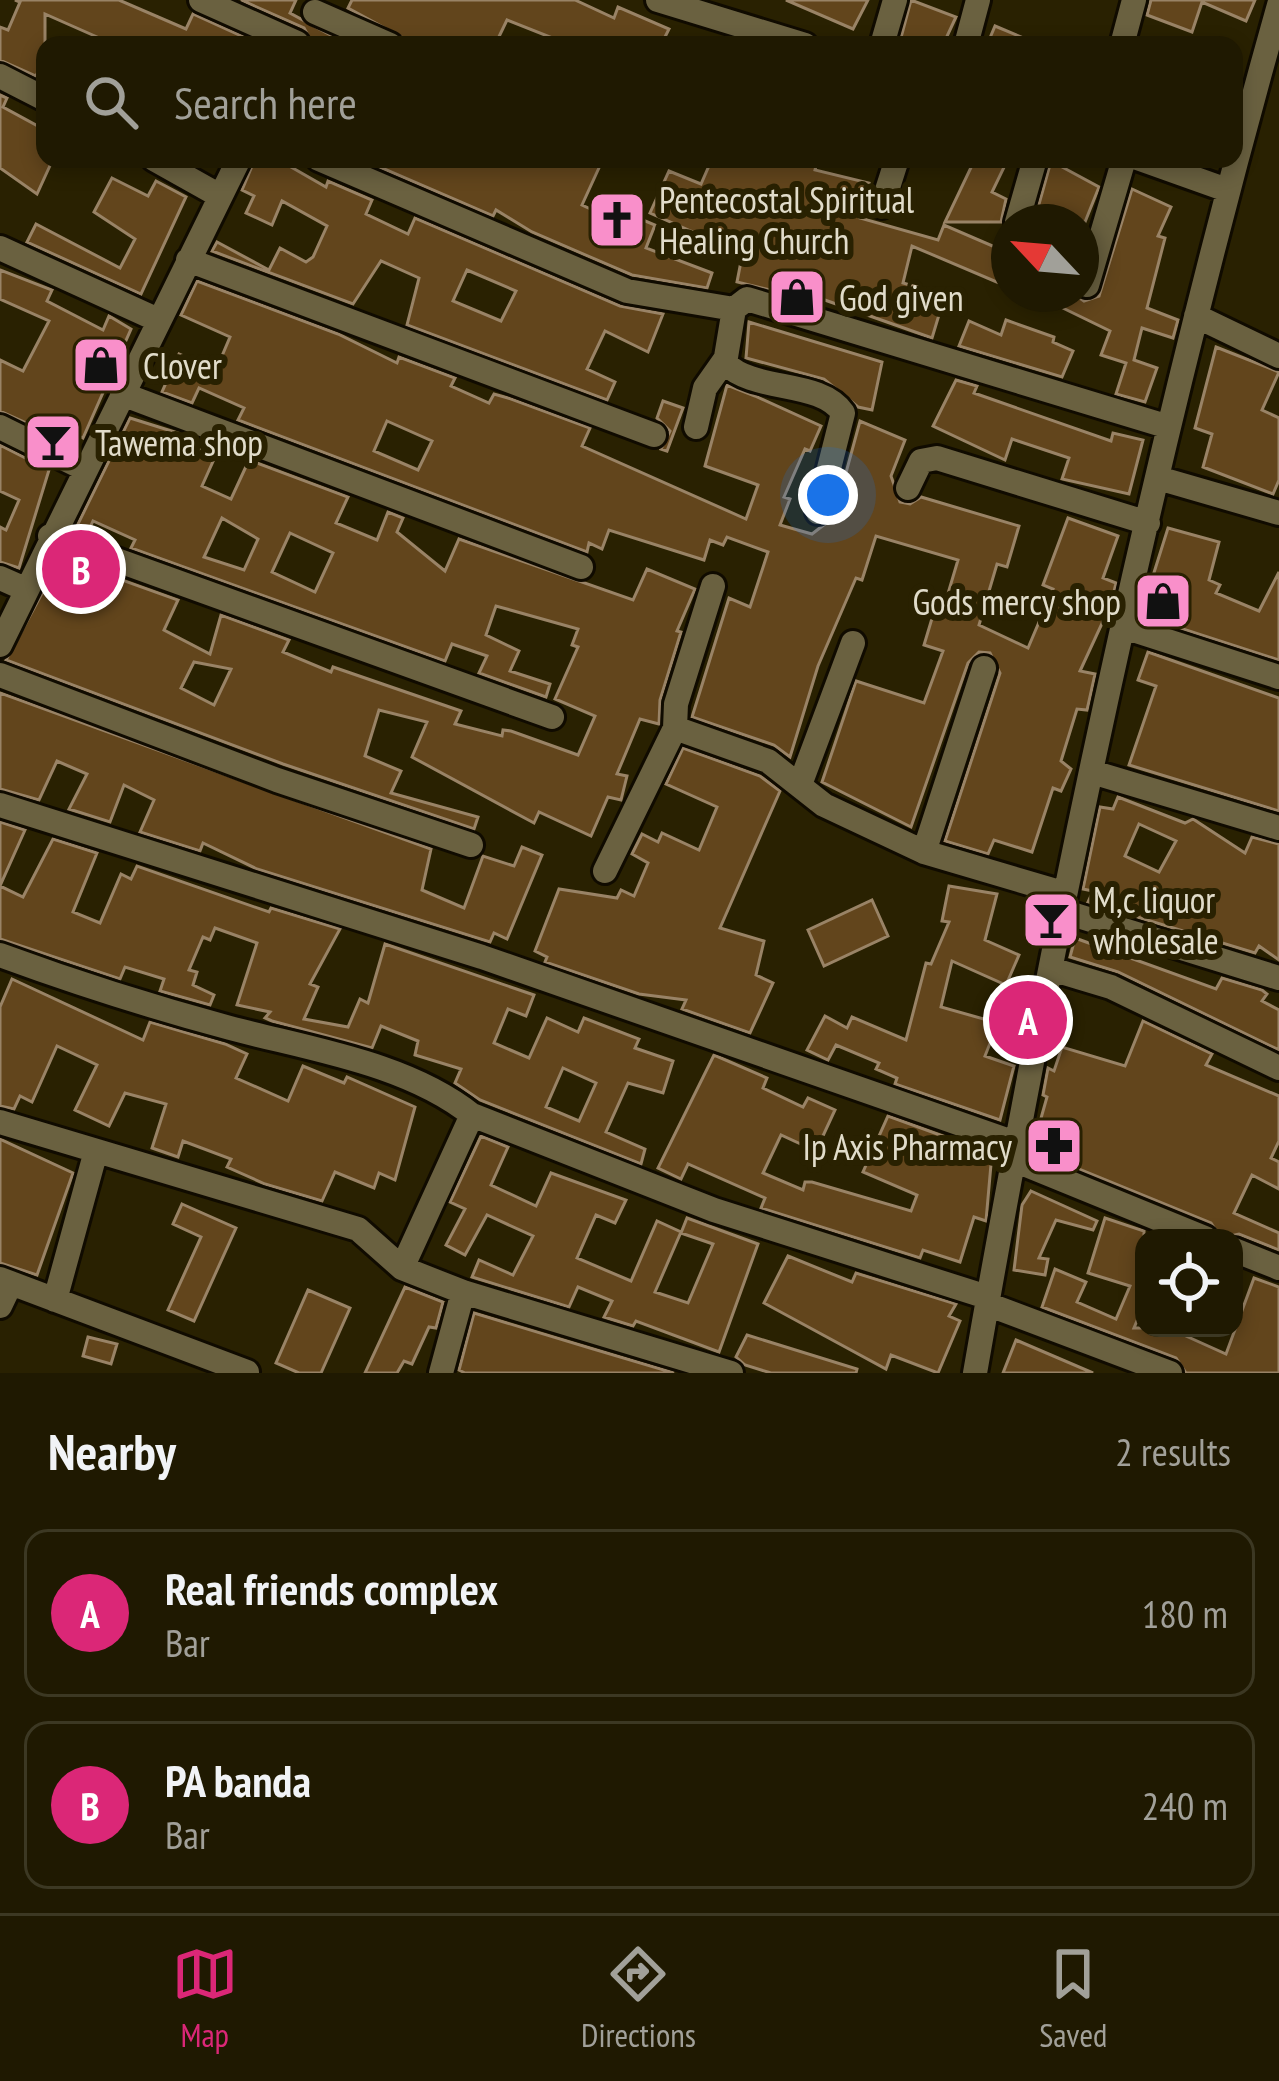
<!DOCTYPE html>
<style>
:root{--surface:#1f1901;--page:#27220b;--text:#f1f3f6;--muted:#a1a099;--line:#3c3823;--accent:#db2777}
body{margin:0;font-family:"PT Sans Narrow",sans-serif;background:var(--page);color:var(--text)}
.controls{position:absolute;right:36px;bottom:36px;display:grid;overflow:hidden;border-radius:24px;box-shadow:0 6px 18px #0003}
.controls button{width:108px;height:108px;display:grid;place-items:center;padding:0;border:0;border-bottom:3px solid var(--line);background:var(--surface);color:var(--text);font:60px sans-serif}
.compass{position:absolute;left:991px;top:204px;width:108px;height:108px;border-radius:50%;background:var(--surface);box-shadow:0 6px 18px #0003;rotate:296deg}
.you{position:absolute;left:828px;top:495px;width:42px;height:42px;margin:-30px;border:9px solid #fff;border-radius:50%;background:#1a73e8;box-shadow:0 0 0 18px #1a73e833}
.badge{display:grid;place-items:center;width:78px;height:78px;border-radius:50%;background:var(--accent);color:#fff;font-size:39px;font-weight:700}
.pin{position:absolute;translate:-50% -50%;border:6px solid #fff;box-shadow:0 3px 12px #0006}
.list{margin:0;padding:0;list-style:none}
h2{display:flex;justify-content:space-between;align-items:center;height:156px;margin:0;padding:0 48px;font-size:51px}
h2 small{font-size:39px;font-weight:400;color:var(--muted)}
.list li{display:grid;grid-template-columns:78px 1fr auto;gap:36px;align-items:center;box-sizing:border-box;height:168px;margin:0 24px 24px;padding:0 24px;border:3px solid var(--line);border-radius:24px}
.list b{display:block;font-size:45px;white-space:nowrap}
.list p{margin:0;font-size:39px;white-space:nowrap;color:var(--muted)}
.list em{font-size:39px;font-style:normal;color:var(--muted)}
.icon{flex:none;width:66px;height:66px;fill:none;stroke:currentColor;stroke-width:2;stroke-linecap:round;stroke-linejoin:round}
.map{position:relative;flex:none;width:1279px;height:1373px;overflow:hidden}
.search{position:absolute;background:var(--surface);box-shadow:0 6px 18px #0003;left:36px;right:36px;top:36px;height:132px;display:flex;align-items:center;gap:30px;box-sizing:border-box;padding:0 42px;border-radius:24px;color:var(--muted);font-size:45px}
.sheet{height:540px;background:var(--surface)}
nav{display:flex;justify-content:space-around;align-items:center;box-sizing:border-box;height:168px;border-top:3px solid var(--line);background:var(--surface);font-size:33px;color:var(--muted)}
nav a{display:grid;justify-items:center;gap:6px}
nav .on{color:var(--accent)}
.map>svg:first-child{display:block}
.building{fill:#62451c;stroke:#998366;stroke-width:3;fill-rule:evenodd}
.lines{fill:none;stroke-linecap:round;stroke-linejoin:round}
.minor-casing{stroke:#100b00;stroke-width:30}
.minor{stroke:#6a6140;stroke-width:24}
.labels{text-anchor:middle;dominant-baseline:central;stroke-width:12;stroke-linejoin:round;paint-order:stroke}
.poi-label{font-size:36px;fill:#e1dcca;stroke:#292101;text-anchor:start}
</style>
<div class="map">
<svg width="1279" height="1373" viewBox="0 0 1279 1373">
<rect width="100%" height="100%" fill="#292101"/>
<path class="building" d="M 15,0 L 119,0 L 186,29 L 193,14 L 261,45 L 94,45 L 97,37 L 45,14 L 45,57 L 36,76 L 0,60 L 0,27 L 8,30 L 20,2 Z
M 241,0 L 296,0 L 290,13 L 349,45 L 313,45 L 304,28 Z
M 352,0 L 575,0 L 614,18 L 618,7 L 669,29 L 661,45 L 570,45 L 507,20 L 495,45 L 416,45 L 348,8 Z
M 786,0 L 868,0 L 853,29 Z
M 911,0 L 956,17 L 943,45 L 899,45 Z
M 1151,0 L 1255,0 L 1246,21 L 1202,2 L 1192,32 L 1147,15 Z
M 995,26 L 1040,45 L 987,45 Z
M 0,95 L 7,98 L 3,107 L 45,130 L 45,159 L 53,159 L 37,194 L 0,168 Z
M 255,159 L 277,159 L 326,187 L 328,181 L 372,200 L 366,214 L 408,234 L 415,218 L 620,306 L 663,314 L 648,352 L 605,331 L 587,369 L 615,382 L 607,400 L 407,325 L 419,278 L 381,261 L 353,304 L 212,251 L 217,242 L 269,270 L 280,248 L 306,262 L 313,257 L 327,226 L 282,201 L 272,225 L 246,213 L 254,196 L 242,190 ZM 467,270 L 516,291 L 501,321 L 453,301 Z
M 361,159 L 603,159 L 582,205 L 619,222 L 624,212 L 655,225 L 646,248 L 712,273 L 707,288 L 632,275 L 532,232 L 496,210 L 493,216 Z
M 712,159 L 818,159 L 815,170 L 869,183 L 860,218 L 938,240 L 944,225 L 1009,253 L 1009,260 L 999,283 L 912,246 L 903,283 L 945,295 L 932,338 L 805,293 L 803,298 L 737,282 L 744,246 L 711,233 L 709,239 L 650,213 L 669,171 L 701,184 Z
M 975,159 L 1008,159 L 992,192 L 1006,199 L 1001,222 L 945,222 Z
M 1051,161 L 1099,187 L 1085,222 L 1034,222 Z
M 112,178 L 148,196 L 156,181 L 186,197 L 141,294 L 27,242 L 36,224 L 120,268 L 135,239 L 94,212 Z
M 1132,189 L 1171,207 L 1158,236 L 1165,238 L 1147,308 L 1178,320 L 1173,338 L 1142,328 L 1134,360 L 1157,368 L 1145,402 L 1116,394 L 1126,363 L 1101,355 L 1110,331 L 1034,294 L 1074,294 L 1084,301 L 1099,296 Z
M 0,270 L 52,290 L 47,301 L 103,330 L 109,316 L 131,329 L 83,438 L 70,432 L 64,440 L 0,411 L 0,360 L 23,371 L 49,321 L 0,299 Z
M 197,281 L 338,334 L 397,363 L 399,357 L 455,378 L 451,386 L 489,403 L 494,394 L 508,398 L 590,428 L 582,446 L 746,519 L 758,485 L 705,466 L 727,385 L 755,396 L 821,426 L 810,451 L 805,449 L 784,497 L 790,499 L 780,525 L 812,534 L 834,517 L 860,421 L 905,440 L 891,476 L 900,502 L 910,504 L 921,497 L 1019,526 L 1007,567 L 997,564 L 979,625 L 1028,648 L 1053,589 L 1043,585 L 1068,518 L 1118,536 L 1103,578 L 1116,583 L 1111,604 L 1080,671 L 1095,674 L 1087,710 L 1077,709 L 1061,761 L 1071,769 L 1061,791 L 1053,788 L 1032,852 L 994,840 L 988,854 L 945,841 L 1000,673 L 990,653 L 979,652 L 968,663 L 911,827 L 822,782 L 856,681 L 924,703 L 943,651 L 924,645 L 933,615 L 941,617 L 958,560 L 876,536 L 862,580 L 856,578 L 818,666 L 790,757 L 774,745 L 692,717 L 729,598 L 750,607 L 768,552 L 727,537 L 723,545 L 710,540 L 704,560 L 609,530 L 602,549 L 589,543 L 587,552 L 238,420 L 244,408 L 199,388 L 192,403 L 162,392 L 179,354 L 216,370 L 230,337 L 181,315 ZM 387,421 L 432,441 L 418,470 L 374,451 Z
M 1006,320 L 1054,337 L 1053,342 L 1073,351 L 1062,377 L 959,346 L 969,321 L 1001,335 Z
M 749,322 L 882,362 L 872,410 L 858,407 L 824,379 L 746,358 Z
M 1216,347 L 1279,372 L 1262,410 L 1279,418 L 1279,480 L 1273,494 L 1203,467 L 1212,434 L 1195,428 Z
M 956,380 L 977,386 L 974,393 L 1111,441 L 1113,433 L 1143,440 L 1129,494 L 1062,479 L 1069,458 L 1012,439 L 1005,460 L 933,426 Z
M 663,401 L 683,408 L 667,451 L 661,449 L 670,431 L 657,418 Z
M 130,418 L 178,433 L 176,439 L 215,457 L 202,486 L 231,499 L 249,460 L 348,497 L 336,523 L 377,540 L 388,512 L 403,518 L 397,532 L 445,571 L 459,539 L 633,600 L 647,569 L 695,589 L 677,631 L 681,632 L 660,700 L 659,724 L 640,719 L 617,774 L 627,776 L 621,800 L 608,797 L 591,836 L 539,812 L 534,823 L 412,757 L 427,722 L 379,710 L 365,756 L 401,771 L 391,793 L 478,817 L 474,829 L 283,764 L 6,660 L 61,558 L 178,600 L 164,630 L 210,654 L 221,615 L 289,640 L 283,652 L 331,672 L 333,667 L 461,711 L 455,724 L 502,736 L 503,730 L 511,731 L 578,755 L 595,716 L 555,699 L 578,647 L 572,645 L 578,629 L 496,606 L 486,635 L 519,651 L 510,671 L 550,684 L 546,697 L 479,673 L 487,656 L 452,644 L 445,661 L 131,548 L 135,540 L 93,521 L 88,532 L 76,528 ZM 222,518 L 258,539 L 244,570 L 204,557 ZM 290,533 L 333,553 L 315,592 L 272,572 ZM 194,662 L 231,669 L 214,705 L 181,688 Z
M 0,445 L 49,470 L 19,568 L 0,562 L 0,527 L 6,530 L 19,500 L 0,491 Z
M 1168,528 L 1219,542 L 1209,580 L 1220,585 L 1216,593 L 1259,611 L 1279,572 L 1279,660 L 1155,620 L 1162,605 L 1146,598 Z
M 1148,652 L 1279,698 L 1279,811 L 1129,765 L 1156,686 L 1138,680 Z
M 0,693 L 431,849 L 422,890 L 464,908 L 483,856 L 514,866 L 522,847 L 542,855 L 507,939 L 494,933 L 490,942 L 257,869 L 203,843 L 200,851 L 140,832 L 154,800 L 124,785 L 110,822 L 69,809 L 87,774 L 57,761 L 39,800 L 0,789 Z
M 683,748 L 760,776 L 780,791 L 720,928 L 764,941 L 756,975 L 773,983 L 750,1033 L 682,1009 L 686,1000 L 639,994 L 545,962 L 547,957 L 535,951 L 559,889 L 617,898 L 621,890 L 634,896 L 648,863 L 632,854 L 642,834 L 658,842 L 662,833 L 699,850 L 717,807 L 666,784 Z
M 1118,797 L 1185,823 L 1193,819 L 1245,853 L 1252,837 L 1279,844 L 1279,960 L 1259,946 L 1255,953 L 1088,902 L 1093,891 L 1083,889 L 1100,807 L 1113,809 ZM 1139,824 L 1176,841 L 1159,872 L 1125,856 Z
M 0,822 L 25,830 L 0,886 Z
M 53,839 L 97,853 L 73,912 L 100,923 L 121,874 L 131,879 L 137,866 L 269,912 L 271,908 L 340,929 L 310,984 L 318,987 L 304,1019 L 348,1027 L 360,999 L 368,1003 L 385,944 L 534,995 L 526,1016 L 508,1009 L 494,1043 L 529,1058 L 547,1018 L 578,1032 L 584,1018 L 639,1039 L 635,1048 L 673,1061 L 663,1093 L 628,1083 L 606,1132 L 645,1149 L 641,1164 L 480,1100 L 455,1083 L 461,1069 L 415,1055 L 418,1041 L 381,1026 L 372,1048 L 272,1021 L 265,1018 L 270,1012 L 237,1005 L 257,943 L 215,928 L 210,940 L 203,937 L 189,970 L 197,972 L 193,985 L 214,995 L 210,1005 L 160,991 L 164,979 L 125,967 L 120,979 L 0,939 L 0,886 L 23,897 ZM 563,1068 L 596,1083 L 579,1121 L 546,1107 Z
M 949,886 L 997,894 L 985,940 L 1019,955 L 1006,985 L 952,961 L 941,1007 L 998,1023 L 985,1056 L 1014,1066 L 1000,1120 L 895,1084 L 897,1078 L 876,1069 L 879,1063 L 836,1045 L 828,1060 L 807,1050 L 825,1016 L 847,1028 L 852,1017 L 906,1040 L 926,963 L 931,964 L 949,922 L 942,921 Z
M 872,900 L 888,936 L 824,966 L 808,930 Z
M 1075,938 L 1216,989 L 1222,978 L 1262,990 L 1267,994 L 1262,1001 L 1279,1010 L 1279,1050 L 1118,972 L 1070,957 Z
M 12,979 L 143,1040 L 150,1022 L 225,1044 L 247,1054 L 236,1078 L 288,1101 L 303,1066 L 344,1083 L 347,1077 L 415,1107 L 395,1180 L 379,1173 L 374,1188 L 335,1172 L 322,1201 L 265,1184 L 227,1167 L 231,1159 L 183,1141 L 178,1157 L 152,1148 L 166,1104 L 125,1093 L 109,1126 L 75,1110 L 97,1065 L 57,1046 L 32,1102 L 20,1096 L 14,1109 L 0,1106 L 0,1007 Z
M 1143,1021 L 1212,1054 L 1206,1065 L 1279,1096 L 1279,1141 L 1271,1158 L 1279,1162 L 1279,1189 L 1252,1175 L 1234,1213 L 1279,1233 L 1279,1250 L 1239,1234 L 1221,1238 L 1211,1223 L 1032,1150 L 1047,1097 L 1043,1095 L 1048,1068 L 1054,1071 L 1062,1047 L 1125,1066 Z
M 714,1055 L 767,1078 L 763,1088 L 803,1107 L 808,1098 L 835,1110 L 816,1151 L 781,1135 L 763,1173 L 803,1190 L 805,1182 L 812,1182 L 911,1211 L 917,1195 L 863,1172 L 888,1116 L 943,1136 L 940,1148 L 968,1144 L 992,1153 L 986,1221 L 974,1217 L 960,1262 L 923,1250 L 920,1258 L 761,1208 L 765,1198 L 688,1164 L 681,1179 L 658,1168 Z
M 481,1136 L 508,1147 L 491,1185 L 536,1206 L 551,1173 L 626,1200 L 615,1223 L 596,1215 L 577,1258 L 631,1281 L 657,1221 L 681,1232 L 655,1292 L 688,1303 L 713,1244 L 681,1233 L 687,1218 L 758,1244 L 719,1352 L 636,1321 L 633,1326 L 604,1317 L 612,1301 L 578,1287 L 569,1307 L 472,1277 L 479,1260 L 513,1275 L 533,1236 L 487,1215 L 465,1255 L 446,1245 L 465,1209 L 450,1202 Z
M 0,1139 L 73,1173 L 37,1275 L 0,1263 Z
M 1031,1191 L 1097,1221 L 1093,1230 L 1056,1220 L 1039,1258 L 1048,1259 L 1045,1275 L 1014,1270 L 1022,1205 Z
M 182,1204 L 236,1228 L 194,1321 L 168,1310 L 201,1237 L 173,1224 Z
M 1105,1218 L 1144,1231 L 1144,1304 L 1134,1328 L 1189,1328 L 1186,1336 L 1226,1354 L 1254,1278 L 1279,1287 L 1279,1373 L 1186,1373 L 1176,1358 L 1042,1307 L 1055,1269 L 1086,1282 L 1077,1302 L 1116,1319 L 1130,1286 L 1088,1273 Z
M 788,1256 L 852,1282 L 856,1273 L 956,1304 L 949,1316 L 960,1321 L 938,1373 L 891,1355 L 886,1369 L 764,1303 Z
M 405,1287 L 443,1302 L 436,1328 L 429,1327 L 412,1364 L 404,1361 L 397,1373 L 365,1373 Z
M 308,1290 L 350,1308 L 321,1373 L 299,1373 L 276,1363 Z
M 474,1313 L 590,1348 L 674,1373 L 465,1373 L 459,1370 Z
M 747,1335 L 857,1369 L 856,1373 L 771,1373 L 745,1365 L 736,1357 Z
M 88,1337 L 117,1344 L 111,1364 L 83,1356 Z
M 1016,1340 L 1093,1373 L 1003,1373 Z"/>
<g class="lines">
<defs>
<path id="minor" d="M 201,0 L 297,43
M 658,0 L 805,45
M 315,12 L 390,45
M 882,45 L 895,0
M 966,45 L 978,0
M 1122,45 L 1134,0
M 0,76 L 45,99
M 154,159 L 220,196
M 319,159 L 627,291 L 734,309
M 1140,159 L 1227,190
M 882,206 L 897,159
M 1017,222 L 1035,159
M 0,248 L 158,320
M 188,260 L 654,435
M 1087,285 L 1124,159
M 1196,316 L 1279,356
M 122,394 L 581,567
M 0,427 L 85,469
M 696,427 L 705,388 L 724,361
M 1158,478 L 1279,513
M 908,488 L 921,461 L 937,458 L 1148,523
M 818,512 L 843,413 C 820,379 754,393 725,363 L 734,309 L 747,299 L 1169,427
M 50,536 L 552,717
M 0,578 L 25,589
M 713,586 L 676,704 L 675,728 L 768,761 L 824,805 L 924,852 L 1063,893
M 1124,627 L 1279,677
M 0,645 L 239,159
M 0,675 L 277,780 L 471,845
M 1092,772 L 1279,828
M 801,782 L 853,643
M 0,805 L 482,957 L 1015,1143
M 924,852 L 984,668
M 605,871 L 675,728
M 1062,911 L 1279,978
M 0,955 C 76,983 152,1007 230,1028 C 309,1049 407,1063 472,1115 L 714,1210 L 987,1297
M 1051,969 L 1111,987 L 1279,1068
M 0,1122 L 358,1229 L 402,1268 L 463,1292
M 1014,1160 L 1205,1238
M 1234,1250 L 1279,1268
M 402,1268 L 472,1115
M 0,1279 L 247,1372
M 55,1300 L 96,1151
M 987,1304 L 1170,1373
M 0,1306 L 11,1283
M 441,1373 L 463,1292 L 731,1373
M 975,1373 C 1055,913 1152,455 1279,5"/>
</defs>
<use href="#minor" class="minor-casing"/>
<use href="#minor" class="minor"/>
</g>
<defs>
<symbol id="church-square" viewBox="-11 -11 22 22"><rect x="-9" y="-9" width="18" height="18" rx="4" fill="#f98fca" stroke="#292101"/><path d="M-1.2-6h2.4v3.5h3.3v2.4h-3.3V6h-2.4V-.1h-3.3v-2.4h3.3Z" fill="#111"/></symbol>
<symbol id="shop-square" viewBox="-11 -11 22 22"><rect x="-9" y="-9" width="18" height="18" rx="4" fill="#f98fca" stroke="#292101"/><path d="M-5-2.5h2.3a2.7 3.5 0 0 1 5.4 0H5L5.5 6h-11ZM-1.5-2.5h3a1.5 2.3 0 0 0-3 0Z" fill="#111"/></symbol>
<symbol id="bar-square" viewBox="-11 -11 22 22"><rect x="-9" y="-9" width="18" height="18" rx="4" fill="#f98fca" stroke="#292101"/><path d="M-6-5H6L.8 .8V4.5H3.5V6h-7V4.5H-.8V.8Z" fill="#111"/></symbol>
<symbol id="pharmacy-square" viewBox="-11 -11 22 22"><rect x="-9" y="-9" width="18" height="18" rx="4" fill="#f98fca" stroke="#292101"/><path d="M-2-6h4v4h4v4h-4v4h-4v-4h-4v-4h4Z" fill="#111"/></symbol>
</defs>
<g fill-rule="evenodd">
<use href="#church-square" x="584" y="187" width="66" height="66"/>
<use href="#shop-square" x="764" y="264" width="66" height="66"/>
<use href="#shop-square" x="68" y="332" width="66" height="66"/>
<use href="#bar-square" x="20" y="409" width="66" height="66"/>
<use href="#shop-square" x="1130" y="568" width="66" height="66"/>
<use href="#bar-square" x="1018" y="887" width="66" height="66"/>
<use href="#pharmacy-square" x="1021" y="1113" width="66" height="66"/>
</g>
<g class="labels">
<g class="poi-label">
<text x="659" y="199">Pentecostal Spiritual<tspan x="659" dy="41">Healing Church</tspan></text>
<text x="839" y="297">God given</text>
<text x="143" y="365">Clover</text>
<text x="95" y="442">Tawema shop</text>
<text x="1121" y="601" text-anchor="end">Gods mercy shop</text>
<text x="1093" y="899">M,c liquor<tspan x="1093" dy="41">wholesale</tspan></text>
<text x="1012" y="1146" text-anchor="end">Ip Axis Pharmacy</text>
</g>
</g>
</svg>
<div class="controls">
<button><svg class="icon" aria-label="locate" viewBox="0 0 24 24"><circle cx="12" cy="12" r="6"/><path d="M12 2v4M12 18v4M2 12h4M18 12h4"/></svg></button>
</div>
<svg class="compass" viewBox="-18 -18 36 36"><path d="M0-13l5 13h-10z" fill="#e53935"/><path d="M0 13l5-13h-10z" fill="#a1a099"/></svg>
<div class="you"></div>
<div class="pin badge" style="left:1028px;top:1020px">A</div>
<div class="pin badge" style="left:81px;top:569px">B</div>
<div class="search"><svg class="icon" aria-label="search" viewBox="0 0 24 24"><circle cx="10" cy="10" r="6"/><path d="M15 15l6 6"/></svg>Search here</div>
</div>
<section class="sheet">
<h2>Nearby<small>2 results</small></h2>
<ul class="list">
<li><span class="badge">A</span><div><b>Real friends complex</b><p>Bar</p></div><em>180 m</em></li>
<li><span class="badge">B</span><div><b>PA banda</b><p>Bar</p></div><em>240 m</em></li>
</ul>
</section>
<nav>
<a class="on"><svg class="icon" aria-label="map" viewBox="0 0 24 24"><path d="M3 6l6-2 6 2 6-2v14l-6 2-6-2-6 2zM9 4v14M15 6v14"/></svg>Map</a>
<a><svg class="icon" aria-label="directions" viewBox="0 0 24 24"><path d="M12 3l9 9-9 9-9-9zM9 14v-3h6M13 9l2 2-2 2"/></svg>Directions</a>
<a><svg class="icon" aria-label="saved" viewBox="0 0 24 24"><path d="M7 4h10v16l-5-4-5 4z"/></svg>Saved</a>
</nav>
